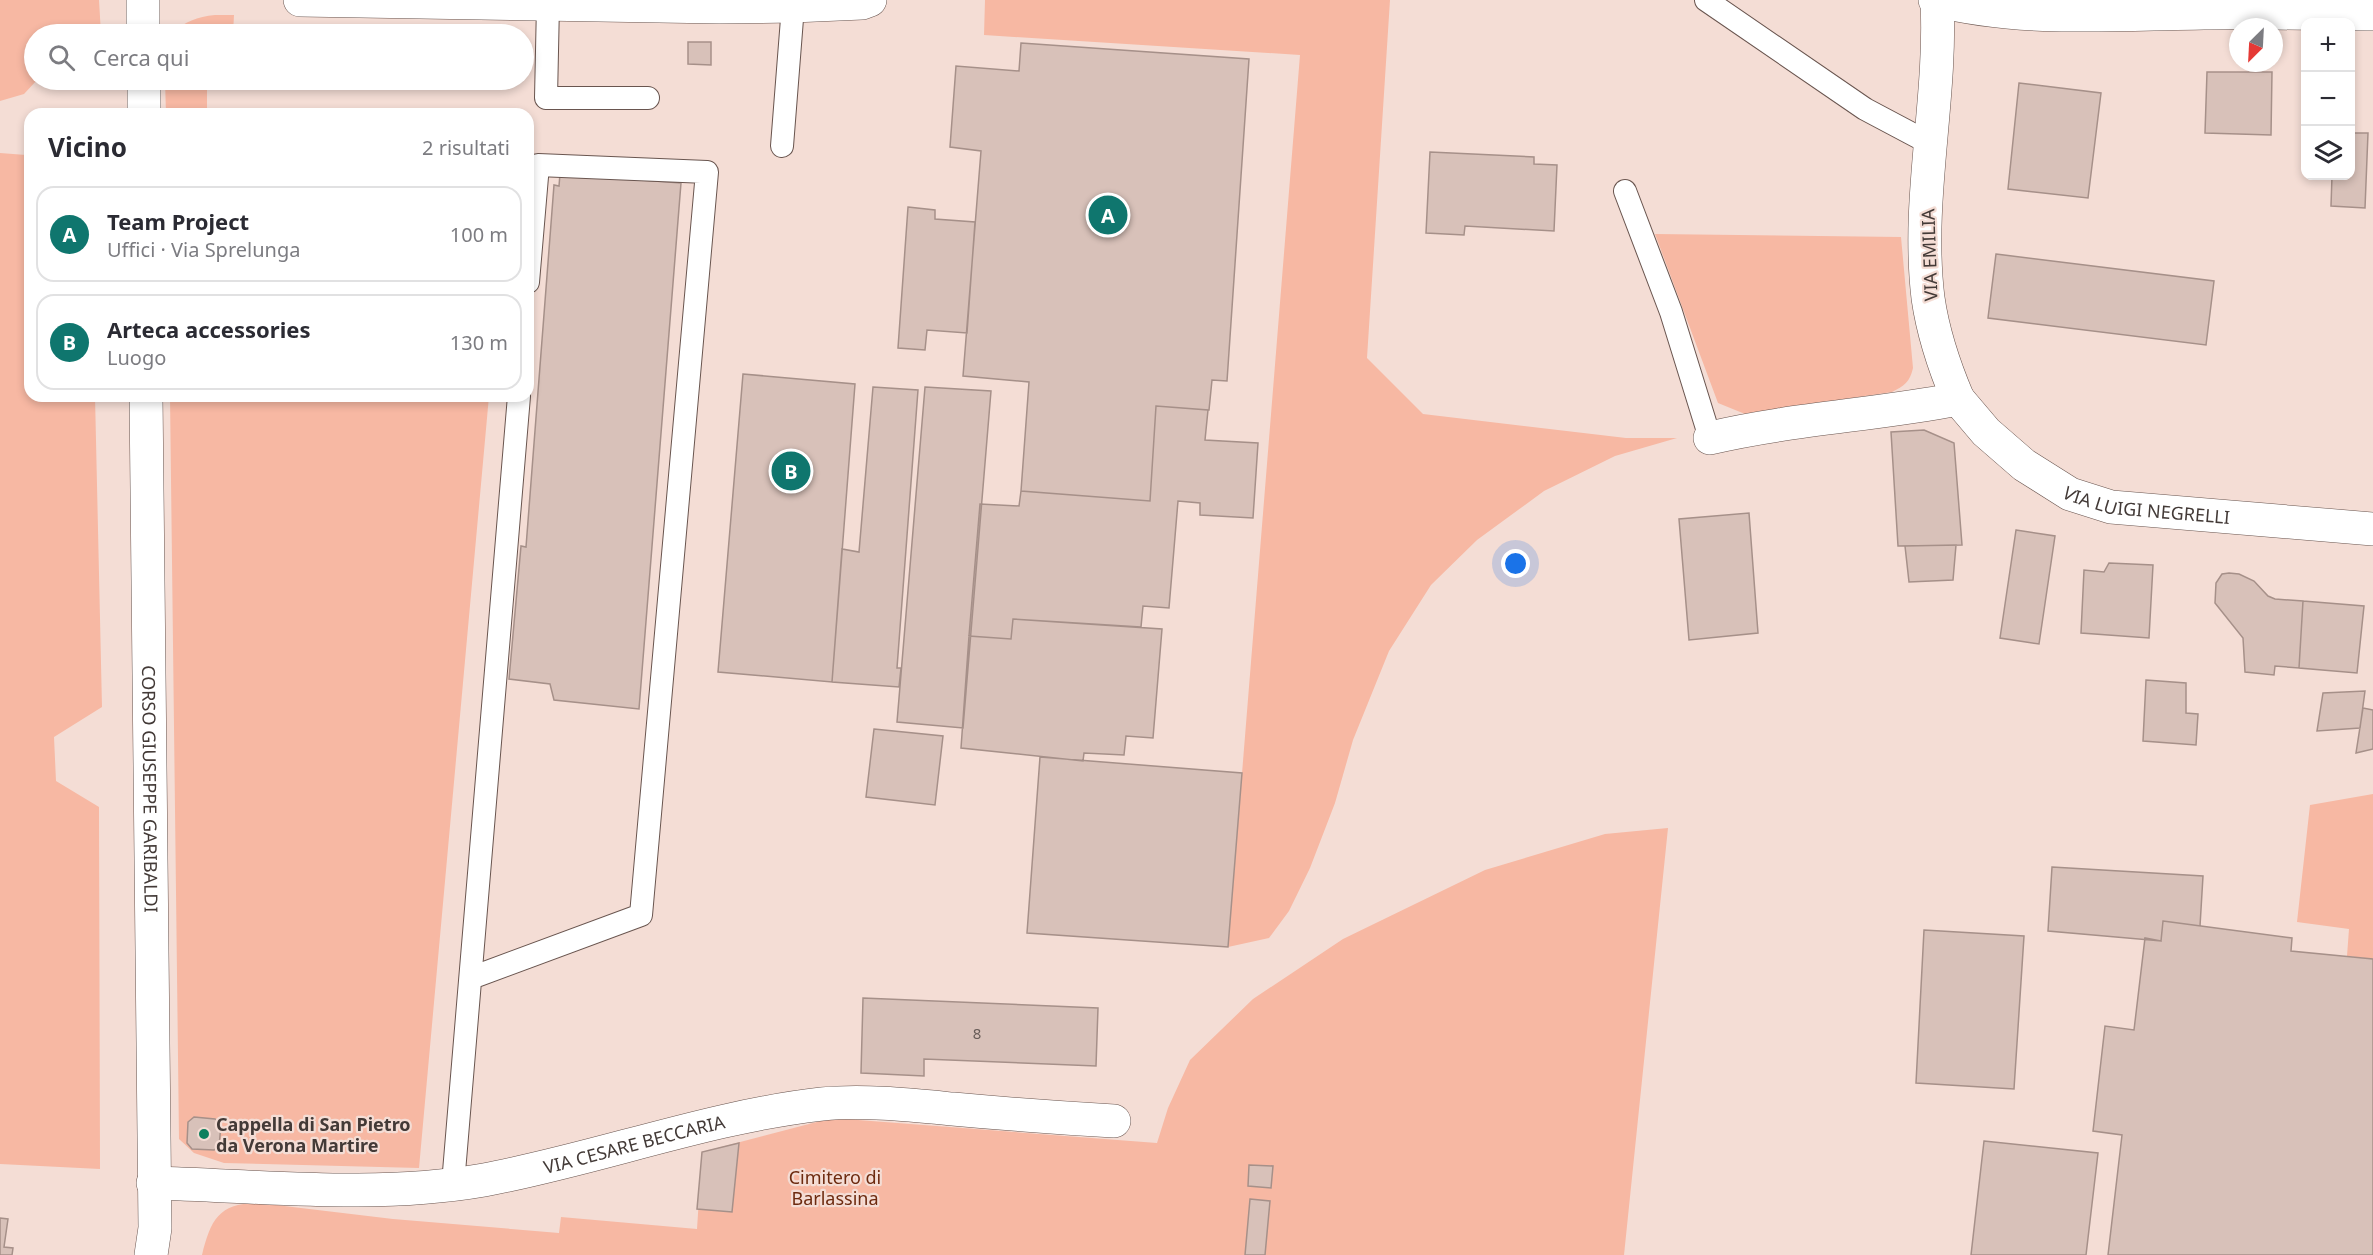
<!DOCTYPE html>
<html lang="it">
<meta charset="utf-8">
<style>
:root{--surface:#fff;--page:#f2f2f3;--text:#2b2b33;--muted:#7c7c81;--line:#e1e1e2;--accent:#0f766e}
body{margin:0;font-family:"Noto Sans",sans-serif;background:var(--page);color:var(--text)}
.controls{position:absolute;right:18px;top:18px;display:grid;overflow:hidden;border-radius:12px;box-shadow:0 3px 9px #0003}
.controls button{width:54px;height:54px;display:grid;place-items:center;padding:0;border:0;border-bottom:2px solid var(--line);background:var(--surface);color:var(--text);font:30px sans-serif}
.compass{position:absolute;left:2229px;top:18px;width:54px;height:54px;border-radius:50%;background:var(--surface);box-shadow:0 3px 9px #0003;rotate:204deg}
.you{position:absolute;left:1516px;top:564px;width:21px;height:21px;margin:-15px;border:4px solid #fff;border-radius:50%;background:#1a73e8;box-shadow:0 0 0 9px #1a73e833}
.badge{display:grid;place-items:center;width:39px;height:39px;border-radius:50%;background:var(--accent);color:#fff;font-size:20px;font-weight:700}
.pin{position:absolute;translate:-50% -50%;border:3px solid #fff;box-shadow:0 2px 6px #0006}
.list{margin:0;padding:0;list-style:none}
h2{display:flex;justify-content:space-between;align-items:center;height:78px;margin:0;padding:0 24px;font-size:26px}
h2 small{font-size:20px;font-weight:400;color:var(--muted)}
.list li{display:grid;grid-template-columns:39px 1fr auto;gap:18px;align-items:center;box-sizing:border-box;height:96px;margin:0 12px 12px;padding:0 12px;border:2px solid var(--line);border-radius:18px}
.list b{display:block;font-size:22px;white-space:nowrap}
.list p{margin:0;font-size:20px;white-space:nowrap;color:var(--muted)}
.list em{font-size:20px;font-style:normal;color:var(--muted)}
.icon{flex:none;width:33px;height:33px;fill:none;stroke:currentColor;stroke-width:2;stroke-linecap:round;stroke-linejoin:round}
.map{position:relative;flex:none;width:2373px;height:1255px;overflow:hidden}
.search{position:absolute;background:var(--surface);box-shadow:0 3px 9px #0003;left:24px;top:24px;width:510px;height:66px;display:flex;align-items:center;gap:15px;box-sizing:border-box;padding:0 21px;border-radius:33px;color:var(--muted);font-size:22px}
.panel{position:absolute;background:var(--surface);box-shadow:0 3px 9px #0003;left:24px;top:108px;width:510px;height:294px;border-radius:18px}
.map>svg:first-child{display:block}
.green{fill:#f7b8a3}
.building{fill:#d8c1b9;stroke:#a69089;stroke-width:1.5}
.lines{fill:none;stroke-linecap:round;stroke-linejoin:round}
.service-casing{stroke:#69554f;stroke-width:24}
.minor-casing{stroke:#69554f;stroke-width:34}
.secondary-casing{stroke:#69554f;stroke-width:34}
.service{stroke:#fff;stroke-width:22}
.minor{stroke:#fff;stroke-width:33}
.secondary{stroke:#fff;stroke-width:33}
.poi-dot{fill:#0d805d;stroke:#f4ddd5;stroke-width:2}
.labels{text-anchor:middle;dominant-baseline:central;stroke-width:4.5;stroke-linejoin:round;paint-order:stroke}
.number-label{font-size:15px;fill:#685c58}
.street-label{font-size:18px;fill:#433a37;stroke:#f4ddd5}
.poi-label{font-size:18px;font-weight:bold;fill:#433a37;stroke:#f4ddd5;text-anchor:start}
.park-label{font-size:18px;fill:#6d2a0f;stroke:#f4ddd5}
</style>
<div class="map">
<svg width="2373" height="1255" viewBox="0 0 2373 1255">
<rect width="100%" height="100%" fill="#f4ddd5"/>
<path class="green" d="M 0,0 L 99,0 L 101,34 L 34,34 L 34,80 L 37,80 L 24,94 L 0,101 Z
M 985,0 L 1390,0 L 1367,358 L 1423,414 L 1626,438 L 1677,438 L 1615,456 L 1544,491 L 1477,540 L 1431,585 L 1389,651 L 1353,740 L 1335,803 L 1310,868 L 1289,911 L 1269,938 L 1228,947 L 1300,55 L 984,35 Z
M 215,15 L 234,15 L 233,34 L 172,34 C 185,21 197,17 215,15 Z
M 165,80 L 207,80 L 207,114 L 166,114 Z
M 0,153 L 26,155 L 30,158 L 30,396 L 95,396 L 102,707 L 54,737 L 56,781 L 99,807 L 100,1169 L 0,1164 Z
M 1655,234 L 1901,237 L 1913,368 C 1910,382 1904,386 1892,392 L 1745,414 L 1718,403 Z
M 170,396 L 489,396 L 419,1168 L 224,1163 L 194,1153 L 179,1139 Z
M 2373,794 L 2373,959 L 2347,956 L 2349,929 L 2297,922 L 2310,805 Z
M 1668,828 L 1624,1255 L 202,1255 C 211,1219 219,1203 259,1203 L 393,1219 L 559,1233 L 561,1217 L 697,1229 L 702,1152 L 832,1118 L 1157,1143 L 1168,1108 L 1190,1060 L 1253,999 L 1343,939 L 1485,870 L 1605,834 Z"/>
<path class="building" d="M 688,42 L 711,42 L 711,65 L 688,64 Z
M 1021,43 L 1249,59 L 1227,381 L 1212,380 L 1209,410 L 1156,406 L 1150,501 L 1021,491 L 1029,382 L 963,376 L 981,151 L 950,147 L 956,66 L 1019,71 Z
M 2207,72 L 2272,72 L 2271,135 L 2205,133 Z
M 2019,83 L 2101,93 L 2088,198 L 2008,189 Z
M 2350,133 L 2368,133 L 2365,208 L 2331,206 L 2332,176 L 2350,176 Z
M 1430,152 L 1534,157 L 1534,164 L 1557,165 L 1554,231 L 1465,226 L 1464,235 L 1426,233 Z
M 560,174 L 681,183 L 639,709 L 554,700 L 550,684 L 509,679 L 521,546 L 526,547 L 554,185 L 559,186 Z
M 908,207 L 935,210 L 935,219 L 975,222 L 967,333 L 927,330 L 925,350 L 898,348 Z
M 1996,254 L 2214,281 L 2206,345 L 1988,318 Z
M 743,374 L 855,384 L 832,682 L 718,672 Z
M 873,387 L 918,390 L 897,668 L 901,668 L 899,687 L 832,682 L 842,549 L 859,552 Z
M 925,387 L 991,391 L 963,728 L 897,722 Z
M 1156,406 L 1208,410 L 1205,440 L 1258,443 L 1253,518 L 1200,515 L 1200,503 L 1178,501 L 1169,608 L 1143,606 L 1141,627 L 1013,619 L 1011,639 L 969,636 L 980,504 L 1019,506 L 1021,491 L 1150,501 Z
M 1924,430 L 1954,443 L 1962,545 L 1898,546 L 1891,432 Z
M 1749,513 L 1758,633 L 1689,640 L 1679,519 Z
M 2016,530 L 2055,536 L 2039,644 L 2000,638 Z
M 1956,545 L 1953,580 L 1909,582 L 1905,546 Z
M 2109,563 L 2153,565 L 2149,638 L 2081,633 L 2084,570 L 2104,572 Z
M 2229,573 L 2239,574 L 2254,581 L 2268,596 L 2275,599 L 2303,601 L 2299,668 L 2275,666 L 2274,675 L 2245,672 L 2243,638 L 2215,603 L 2216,583 L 2222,574 Z
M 2303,601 L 2364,606 L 2357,673 L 2299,668 Z
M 1013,619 L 1162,629 L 1153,738 L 1126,736 L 1124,755 L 1084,753 L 1083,761 L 961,748 L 969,636 L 1011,639 Z
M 2146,680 L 2186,683 L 2186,713 L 2198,714 L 2196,745 L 2143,741 Z
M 2365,691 L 2360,728 L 2317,731 L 2323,693 Z
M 2363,708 L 2373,710 L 2373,749 L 2356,753 Z
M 874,729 L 943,736 L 935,805 L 866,797 Z
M 1040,757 L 1242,773 L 1228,947 L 1027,933 Z
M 2052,867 L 2203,876 L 2200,926 L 2163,921 L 2161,941 L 2048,931 Z
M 2163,921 L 2292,938 L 2291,951 L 2373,959 L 2373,1255 L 2108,1255 L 2122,1135 L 2093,1131 L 2105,1026 L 2134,1030 L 2145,938 L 2161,941 Z
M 1924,930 L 2024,936 L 2014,1089 L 1916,1083 Z
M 863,998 L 1098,1008 L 1096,1066 L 924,1059 L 924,1076 L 861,1073 Z
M 194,1117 L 215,1119 L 221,1124 L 219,1147 L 214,1150 L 192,1149 L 187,1143 L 188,1122 Z
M 1984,1141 L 2098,1153 L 2086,1255 L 1971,1255 Z
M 739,1143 L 732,1212 L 697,1209 L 702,1152 Z
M 1249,1165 L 1273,1166 L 1271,1188 L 1248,1186 Z
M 1250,1199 L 1270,1201 L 1265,1255 L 1245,1255 Z
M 0,1218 L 8,1219 L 4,1247 L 13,1248 L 12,1255 L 0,1255 Z"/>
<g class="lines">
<defs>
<path id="service" d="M 1706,0 L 1865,109 L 1931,144
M 548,4 L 546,98 L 648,98
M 782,146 L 793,6
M 1625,191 L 1671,312 L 1710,438
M 471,978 L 641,915 L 707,172 L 538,165 L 528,282
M 453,1184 L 519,396"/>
<g id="minor">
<path d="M 300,0 L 719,7 L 793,6 L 862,3 L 870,0"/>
<path d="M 1935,0 C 2022,22 2115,14 2204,13 C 2260,12 2317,14 2373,14"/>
<path id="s1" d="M 1958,399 L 1986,432 L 2024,465 L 2070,494 L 2111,507 L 2373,529"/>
<path d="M 1710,438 C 1791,419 1875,415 1958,399 C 1944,366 1933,333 1928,298 C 1916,199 1942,100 1937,1"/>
<path id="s2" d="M 153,1183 C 263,1186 375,1199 484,1180 C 597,1159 707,1117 822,1104 C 864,1100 911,1105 953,1109 C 1007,1114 1060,1118 1114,1121"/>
</g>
<g id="secondary">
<path d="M 143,0 L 143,34"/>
<path d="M 144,80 L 144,114"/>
<path id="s3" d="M 146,396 L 155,1228 L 151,1255"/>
</g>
</defs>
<use href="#service" class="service-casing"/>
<use href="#minor" class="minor-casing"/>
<use href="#secondary" class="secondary-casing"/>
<use href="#service" class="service"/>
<use href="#minor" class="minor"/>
<use href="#secondary" class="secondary"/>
</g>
<circle class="poi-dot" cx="204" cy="1134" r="6"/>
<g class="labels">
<g class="number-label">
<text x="977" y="1033">8</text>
</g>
<g class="street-label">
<text transform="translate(1929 255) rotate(-92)">VIA EMILIA</text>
<text stroke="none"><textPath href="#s1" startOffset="226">VIA LUIGI NEGRELLI</textPath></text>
<text stroke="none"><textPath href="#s3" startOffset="393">CORSO GIUSEPPE GARIBALDI</textPath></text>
<text stroke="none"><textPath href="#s2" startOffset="486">VIA CESARE BECCARIA</textPath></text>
</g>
<g class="poi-label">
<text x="216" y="1124">Cappella di San Pietro<tspan x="216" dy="21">da Verona Martire</tspan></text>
</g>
<g class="park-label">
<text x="835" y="1177">Cimitero di<tspan x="835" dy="21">Barlassina</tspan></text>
</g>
</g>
</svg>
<div class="controls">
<button>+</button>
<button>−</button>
<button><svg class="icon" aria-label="layers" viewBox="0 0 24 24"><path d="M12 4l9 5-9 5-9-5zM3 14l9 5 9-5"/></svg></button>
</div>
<svg class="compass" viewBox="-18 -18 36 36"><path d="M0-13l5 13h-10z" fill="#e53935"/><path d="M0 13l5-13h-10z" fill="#7c7c81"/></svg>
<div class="you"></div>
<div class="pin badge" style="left:1108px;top:215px">A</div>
<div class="pin badge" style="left:791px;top:471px">B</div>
<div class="search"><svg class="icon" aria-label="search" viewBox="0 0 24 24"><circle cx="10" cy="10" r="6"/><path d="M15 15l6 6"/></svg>Cerca qui</div>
<section class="panel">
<h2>Vicino<small>2 risultati</small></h2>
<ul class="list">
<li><span class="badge">A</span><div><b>Team Project</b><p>Uffici · Via Sprelunga</p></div><em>100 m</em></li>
<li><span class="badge">B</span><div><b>Arteca accessories</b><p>Luogo</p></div><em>130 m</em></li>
</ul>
</section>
</div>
